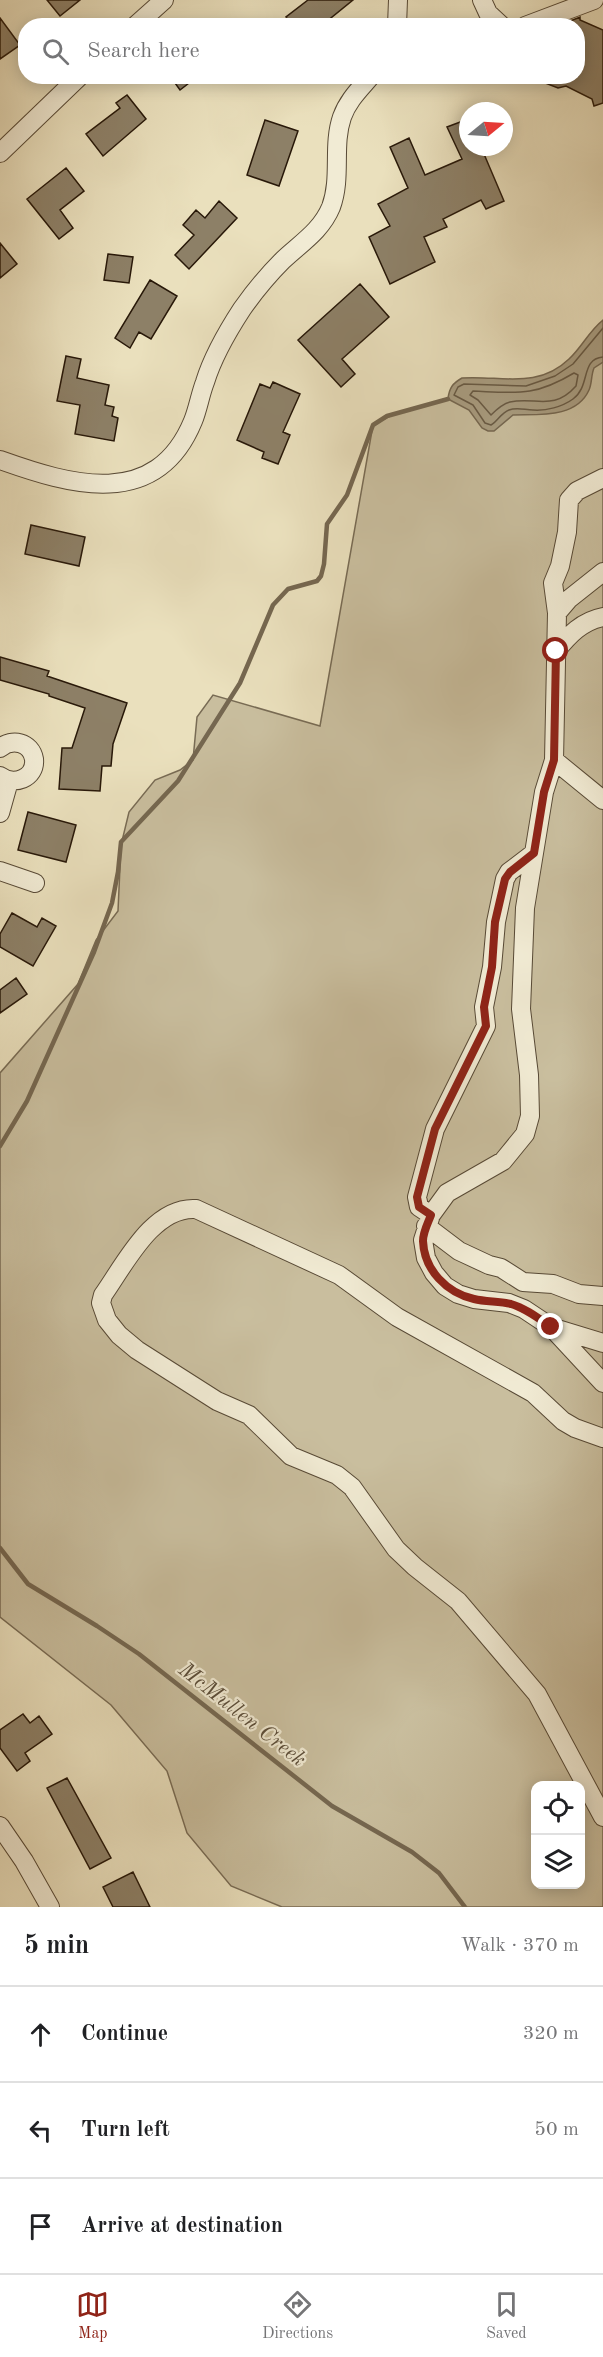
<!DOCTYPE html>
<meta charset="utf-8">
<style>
:root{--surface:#fff;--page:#f6f6f6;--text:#202124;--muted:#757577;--line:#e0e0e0;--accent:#8f2418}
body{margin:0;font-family:"Old Standard TT",serif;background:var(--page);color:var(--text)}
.controls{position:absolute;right:18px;bottom:18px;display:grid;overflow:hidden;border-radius:12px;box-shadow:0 3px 15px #0003}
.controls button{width:54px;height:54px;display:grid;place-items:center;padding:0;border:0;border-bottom:2px solid var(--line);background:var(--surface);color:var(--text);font:30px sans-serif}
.compass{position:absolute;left:459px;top:102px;width:54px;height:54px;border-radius:50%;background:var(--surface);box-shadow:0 3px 15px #0003;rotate:72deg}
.stop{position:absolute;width:18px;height:18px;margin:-14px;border:4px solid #8f2418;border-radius:50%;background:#fff}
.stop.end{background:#8f2418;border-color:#fff;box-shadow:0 2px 6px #0008}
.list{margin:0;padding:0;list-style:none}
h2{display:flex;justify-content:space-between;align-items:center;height:78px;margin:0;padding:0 24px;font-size:26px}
h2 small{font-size:20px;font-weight:400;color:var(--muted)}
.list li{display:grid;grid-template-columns:39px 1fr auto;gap:18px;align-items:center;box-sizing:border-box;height:96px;padding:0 24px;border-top:2px solid var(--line)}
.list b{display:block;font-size:22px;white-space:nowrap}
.list em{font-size:20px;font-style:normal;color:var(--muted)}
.icon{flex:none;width:33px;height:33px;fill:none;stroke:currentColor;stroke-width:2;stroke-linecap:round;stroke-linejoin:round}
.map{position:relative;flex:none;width:603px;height:1907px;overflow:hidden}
.search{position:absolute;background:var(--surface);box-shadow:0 3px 15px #0003;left:18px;right:18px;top:18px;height:66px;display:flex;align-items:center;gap:15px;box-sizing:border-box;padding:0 21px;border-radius:24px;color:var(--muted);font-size:22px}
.sheet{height:366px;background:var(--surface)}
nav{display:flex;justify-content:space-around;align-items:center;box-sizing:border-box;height:84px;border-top:2px solid var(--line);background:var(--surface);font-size:16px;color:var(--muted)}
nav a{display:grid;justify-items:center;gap:3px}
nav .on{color:var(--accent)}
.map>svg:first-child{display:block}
.green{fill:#c9be9e;stroke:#786b54;stroke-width:1.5;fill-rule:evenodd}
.water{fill:#a89c80;stroke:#756750;stroke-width:1.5}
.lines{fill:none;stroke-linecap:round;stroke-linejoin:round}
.shore{stroke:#685a44;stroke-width:1.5}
.stream{stroke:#756750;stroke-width:4.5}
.building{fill:#8d8067;stroke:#281809;stroke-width:1.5}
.minor-casing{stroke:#584a36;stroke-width:20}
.minor{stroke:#f1ebd4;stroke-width:18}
.route{stroke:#8f2418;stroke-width:8}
.labels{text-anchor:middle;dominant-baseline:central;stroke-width:4.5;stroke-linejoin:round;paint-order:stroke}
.water-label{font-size:22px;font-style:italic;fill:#5b4d39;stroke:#f1ebd4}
</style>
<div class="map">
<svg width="603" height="1907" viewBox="0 0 603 1907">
<rect width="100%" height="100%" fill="#eae0bd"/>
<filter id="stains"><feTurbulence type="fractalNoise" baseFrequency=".00333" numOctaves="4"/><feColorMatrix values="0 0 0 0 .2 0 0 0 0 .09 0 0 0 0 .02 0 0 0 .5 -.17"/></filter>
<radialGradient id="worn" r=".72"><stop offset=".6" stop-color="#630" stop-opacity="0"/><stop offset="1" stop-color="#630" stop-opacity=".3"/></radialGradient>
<path class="green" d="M 603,331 L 603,1907 L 282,1907 L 231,1886 L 187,1833 L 167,1771 L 111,1705 L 0,1617 L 0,1073 L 78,984 L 96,940 L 118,911 L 121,845 L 129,812 L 155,780 L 180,770 L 193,760 L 197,717 L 213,695 L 320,726 L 373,425 L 392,415 L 448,399 L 464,384 L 546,390 ZM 536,1786 L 580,1786 L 580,1884 L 536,1884 Z"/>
<path class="water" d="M 603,320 L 603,362 L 594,368 C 591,375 592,384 589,390 C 576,419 537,414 513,415 L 494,431 L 488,431 L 482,428 L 469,410 L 448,399 C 449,388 453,383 462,378 C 500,375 537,390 569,359 C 582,347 589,331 603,320 Z"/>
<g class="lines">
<path class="shore" d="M 603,328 L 573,364 L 555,376 L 526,386 L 464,384 L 458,387 L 454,395 L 473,405 L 485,423 L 491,425 C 498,421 501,413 509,410 C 517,407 525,410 533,410 C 546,411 562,407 573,399 C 591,386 580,359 603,357
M 574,373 L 578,375 L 576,386 C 553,412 535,396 510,402 C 502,404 496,410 491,415 L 478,400 L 470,395 L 473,391 C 517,393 534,397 574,373 Z"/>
<path class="stream" d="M 0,1146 L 27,1101 L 94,952 L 112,903 L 118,872 L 121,842 L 178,781 L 240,683 L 273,605 L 288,589 L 317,581 L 321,576 L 324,564 L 327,524 L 347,495 L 373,425 L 387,416 L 448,399
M 0,1548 L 28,1584 L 97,1626 L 139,1654 L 332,1806 L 412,1852 L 439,1873 L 465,1907"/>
</g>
<path class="building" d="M 47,0 L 80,0 L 60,16 Z
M 308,0 L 353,0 L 321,26 L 293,26 L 286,17 Z
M 580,17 L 580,20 L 603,30 L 603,103 L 594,106 L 592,99 L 566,86 L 558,88 L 530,77 L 578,76 L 578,26 L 563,24 Z
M 0,18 L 20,45 L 0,59 Z
M 170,76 L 198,76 L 180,90 Z
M 127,95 L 146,119 L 103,156 L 86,134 L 120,108 L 116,103 Z
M 468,119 L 468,147 L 481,147 L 504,201 L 486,209 L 481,200 L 443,219 L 447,227 L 424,237 L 435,262 L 390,284 L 369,237 L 390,226 L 378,204 L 408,188 L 390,147 L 409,138 L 425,175 L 462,159 L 447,127 Z
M 265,120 L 298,131 L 279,186 L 247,175 Z
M 66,168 L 84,191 L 60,210 L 73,228 L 59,239 L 27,199 Z
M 219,201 L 237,218 L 189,269 L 175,255 L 194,235 L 183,225 L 196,210 L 205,218 Z
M 0,243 L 17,264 L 0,278 Z
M 108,254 L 133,257 L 129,283 L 104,280 Z
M 150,280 L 177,296 L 151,339 L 139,332 L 130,348 L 115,338 Z
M 360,284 L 389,317 L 342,359 L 355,374 L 341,387 L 298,340 Z
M 66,356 L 81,359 L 77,378 L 109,385 L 105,405 L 114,407 L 112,416 L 118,418 L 114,441 L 75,434 L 80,405 L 57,401 Z
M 273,382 L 300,394 L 283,432 L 290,435 L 278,464 L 262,458 L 264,452 L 237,440 L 260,384 L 270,388 Z
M 31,525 L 85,537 L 79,566 L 25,554 Z
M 0,657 L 49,671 L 47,676 L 127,703 L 113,744 L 111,766 L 102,766 L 100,791 L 59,789 L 62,748 L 72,748 L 85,708 L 49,696 L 49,694 L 0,680 Z
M 28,812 L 76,825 L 66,862 L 18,850 Z
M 12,913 L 37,927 L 42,918 L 56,926 L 33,966 L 0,947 L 0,934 Z
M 16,978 L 27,994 L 0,1013 L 0,990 Z
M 23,1714 L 30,1723 L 39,1716 L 52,1734 L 25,1753 L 30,1761 L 17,1771 L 0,1748 L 0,1730 Z
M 67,1778 L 111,1858 L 90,1869 L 47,1788 Z
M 133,1872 L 150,1907 L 113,1907 L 103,1887 Z"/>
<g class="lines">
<defs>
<path id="minor" d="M 482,0 L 488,13 L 502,26
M 135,26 L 164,0
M 397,26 L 398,0
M 525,26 L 594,0
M 0,153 L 80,76
M 0,460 C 70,485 156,511 193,421 C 198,409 200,395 205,382 C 213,356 227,332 242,309 C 254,292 268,275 283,260 C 301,243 321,231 331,207 C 342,177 332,146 342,117 C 348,100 360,89 371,76
M 603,572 L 569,599 L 557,613 L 554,760 L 544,792 L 525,908 L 521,1009 L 529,1075 L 530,1116 L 525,1134 L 503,1161 L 447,1193 L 431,1215 L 423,1240 L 426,1258 L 434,1273 L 445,1286 L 458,1294 L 474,1299 L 509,1303 L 524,1309 L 551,1327 L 603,1343
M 557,613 L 553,583 L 560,566 L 567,532 L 569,500 L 577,491 L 603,478
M 556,651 C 569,635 582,621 603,617
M 0,748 C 12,738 31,742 34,759 C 36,779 13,786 0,776
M 554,760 L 603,800
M 0,813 L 9,781
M 0,871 L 35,883
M 431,1215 L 419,1207 L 417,1197 L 435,1129 L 486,1026 L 484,1007 L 492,967 L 496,922 L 505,879 L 509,872 L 534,853
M 426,1226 L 459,1251 L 489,1265 L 501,1268 L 523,1282 L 553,1284 L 579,1294 L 603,1296
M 552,1328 L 603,1383
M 603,1438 L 575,1428 L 563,1421 L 533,1393 L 397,1317 L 339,1275 L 196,1209 C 153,1206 125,1264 103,1295 L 101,1303 L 107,1320 L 119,1335 L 137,1350 L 217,1401 L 249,1415 L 291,1456 L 337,1475 L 352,1487 L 396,1549 L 415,1567 L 458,1601 L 537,1694 L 603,1817
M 0,1826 L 24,1861 L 50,1907"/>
</defs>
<use href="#minor" class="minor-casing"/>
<use href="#minor" class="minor"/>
</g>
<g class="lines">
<path class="route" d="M 551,1327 C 538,1318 525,1308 511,1304 C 499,1301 486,1302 474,1299 C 447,1293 424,1270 423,1241 C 423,1232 428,1223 431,1215 L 419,1207 L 417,1197 L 435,1129 L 486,1026 L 484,1007 L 492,967 L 495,922 L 505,879 L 510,872 L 534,853 L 544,792 L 554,760 L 556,651"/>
</g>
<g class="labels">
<g class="water-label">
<text transform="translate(242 1715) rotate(38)">McMullen Creek</text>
</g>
</g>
<rect width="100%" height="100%" filter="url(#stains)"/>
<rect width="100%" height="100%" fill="url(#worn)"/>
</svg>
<div class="controls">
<button><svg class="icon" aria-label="locate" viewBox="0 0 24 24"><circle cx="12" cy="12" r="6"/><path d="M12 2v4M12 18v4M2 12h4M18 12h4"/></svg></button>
<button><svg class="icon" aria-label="layers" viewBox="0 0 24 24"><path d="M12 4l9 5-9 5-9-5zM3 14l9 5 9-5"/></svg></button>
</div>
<svg class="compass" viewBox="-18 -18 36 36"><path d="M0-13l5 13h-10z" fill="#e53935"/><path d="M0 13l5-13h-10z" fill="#757577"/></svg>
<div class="stop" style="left:556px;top:651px"></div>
<div class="stop end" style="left:551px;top:1327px"></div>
<div class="search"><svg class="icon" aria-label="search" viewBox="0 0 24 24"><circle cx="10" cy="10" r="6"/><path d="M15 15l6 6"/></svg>Search here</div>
</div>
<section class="sheet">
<h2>5 min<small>Walk · 370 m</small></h2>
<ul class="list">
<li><svg class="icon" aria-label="ahead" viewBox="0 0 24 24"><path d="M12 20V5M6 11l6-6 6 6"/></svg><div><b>Continue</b></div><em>320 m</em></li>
<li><svg class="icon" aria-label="left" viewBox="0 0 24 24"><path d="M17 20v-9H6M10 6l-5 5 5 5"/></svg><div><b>Turn left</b></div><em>50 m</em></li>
<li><svg class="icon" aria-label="arrive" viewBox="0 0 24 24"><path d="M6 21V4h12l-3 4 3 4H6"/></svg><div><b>Arrive at destination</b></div></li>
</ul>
</section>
<nav>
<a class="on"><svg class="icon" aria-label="map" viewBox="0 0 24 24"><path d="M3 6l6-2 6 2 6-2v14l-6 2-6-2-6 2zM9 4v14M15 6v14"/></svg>Map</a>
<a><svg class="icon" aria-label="directions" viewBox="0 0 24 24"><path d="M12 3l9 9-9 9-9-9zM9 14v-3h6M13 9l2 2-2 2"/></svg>Directions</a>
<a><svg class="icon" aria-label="saved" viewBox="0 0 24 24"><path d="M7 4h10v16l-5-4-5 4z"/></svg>Saved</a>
</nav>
